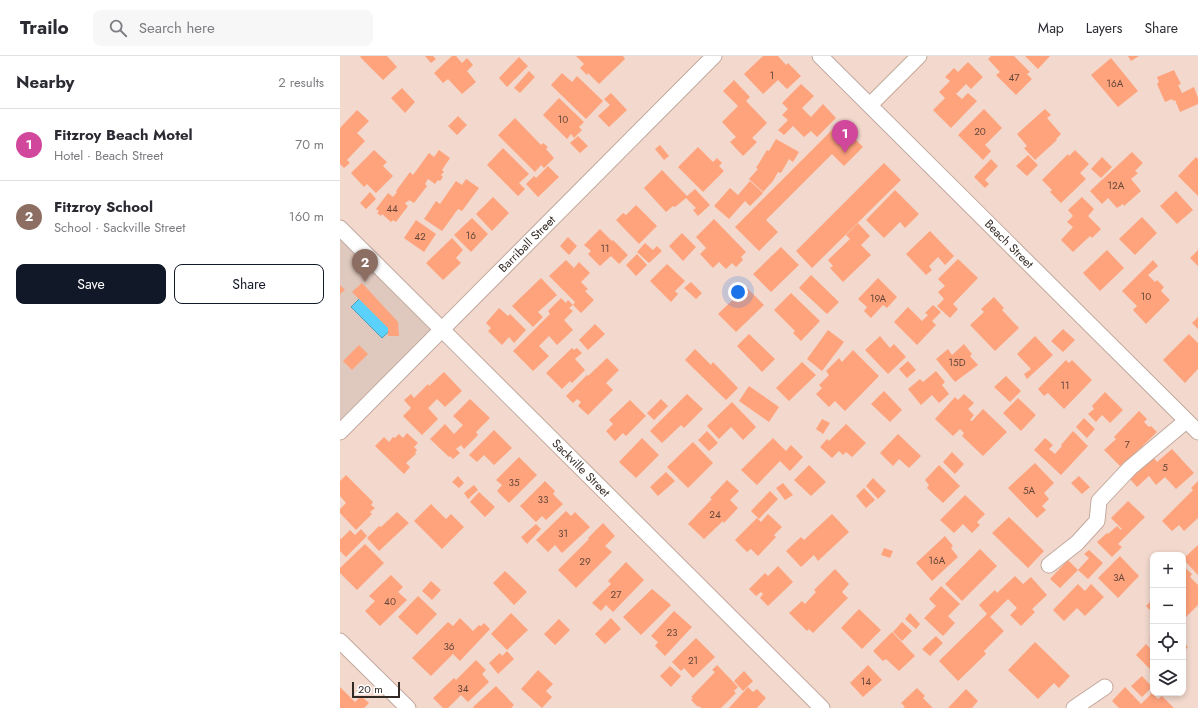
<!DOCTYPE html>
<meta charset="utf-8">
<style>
:root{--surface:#fff;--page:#f7f7f7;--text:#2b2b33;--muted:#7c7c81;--line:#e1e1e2;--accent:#111827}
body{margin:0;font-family:Jost,sans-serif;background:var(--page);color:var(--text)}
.controls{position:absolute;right:12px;bottom:12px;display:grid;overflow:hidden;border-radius:8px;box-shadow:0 2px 6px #0003}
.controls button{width:36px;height:36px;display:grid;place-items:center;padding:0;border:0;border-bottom:1px solid var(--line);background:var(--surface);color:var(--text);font:20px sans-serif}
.scale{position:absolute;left:12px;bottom:10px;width:48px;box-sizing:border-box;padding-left:4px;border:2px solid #322824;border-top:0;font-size:11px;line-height:14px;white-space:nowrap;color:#322824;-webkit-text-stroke:3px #fff;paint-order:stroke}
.you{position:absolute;left:398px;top:236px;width:14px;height:14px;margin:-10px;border:3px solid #fff;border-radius:50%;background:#1a73e8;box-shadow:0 0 0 6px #1a73e833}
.badge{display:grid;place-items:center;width:26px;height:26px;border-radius:50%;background:var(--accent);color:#fff;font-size:13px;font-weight:700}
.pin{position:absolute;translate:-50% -33px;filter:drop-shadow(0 1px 2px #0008)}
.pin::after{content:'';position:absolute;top:21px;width:14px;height:12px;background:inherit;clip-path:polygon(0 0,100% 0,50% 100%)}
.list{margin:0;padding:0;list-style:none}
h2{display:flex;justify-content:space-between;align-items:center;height:52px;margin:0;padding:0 16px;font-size:17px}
h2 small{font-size:13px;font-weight:400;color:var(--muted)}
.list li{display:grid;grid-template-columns:26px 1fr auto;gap:12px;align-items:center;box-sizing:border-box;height:72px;padding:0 16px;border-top:1px solid var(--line)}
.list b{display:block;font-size:15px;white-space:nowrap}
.list p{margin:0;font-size:13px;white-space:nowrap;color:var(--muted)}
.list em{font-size:13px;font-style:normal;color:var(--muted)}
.actions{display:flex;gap:8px;padding:12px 16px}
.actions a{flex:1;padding:9px 0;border:1px solid var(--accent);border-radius:8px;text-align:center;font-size:14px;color:var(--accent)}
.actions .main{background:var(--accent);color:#fff}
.icon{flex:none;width:22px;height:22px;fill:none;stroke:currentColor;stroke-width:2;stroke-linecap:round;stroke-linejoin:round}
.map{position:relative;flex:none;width:858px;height:652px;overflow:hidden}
header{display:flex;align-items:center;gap:24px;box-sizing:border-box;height:56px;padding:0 20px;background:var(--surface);border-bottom:1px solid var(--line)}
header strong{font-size:19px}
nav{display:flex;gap:22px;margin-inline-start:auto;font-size:14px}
.search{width:280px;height:36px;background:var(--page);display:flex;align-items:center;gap:10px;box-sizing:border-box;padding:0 14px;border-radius:8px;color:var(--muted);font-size:15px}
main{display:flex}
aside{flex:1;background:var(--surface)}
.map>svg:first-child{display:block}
.education{fill:#dfc8be}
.water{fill:#5bd1fb;stroke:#4f9eba}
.building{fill:#fea37c}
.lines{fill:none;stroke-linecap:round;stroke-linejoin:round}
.street-casing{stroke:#c2a99e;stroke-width:17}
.street{stroke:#fff;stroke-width:15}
.labels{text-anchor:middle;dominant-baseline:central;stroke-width:3.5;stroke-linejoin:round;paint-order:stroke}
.number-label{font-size:10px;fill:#65473a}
.street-label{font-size:12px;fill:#322824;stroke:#fff}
</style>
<header>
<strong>Trailo</strong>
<div class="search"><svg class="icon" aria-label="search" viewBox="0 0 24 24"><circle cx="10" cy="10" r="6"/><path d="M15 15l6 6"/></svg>Search here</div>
<nav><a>Map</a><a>Layers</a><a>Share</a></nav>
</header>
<main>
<aside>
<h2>Nearby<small>2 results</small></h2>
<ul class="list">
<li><span class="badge" style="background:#d1479c">1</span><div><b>Fitzroy Beach Motel</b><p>Hotel · Beach Street</p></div><em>70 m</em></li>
<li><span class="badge" style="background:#8d6e63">2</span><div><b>Fitzroy School</b><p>School · Sackville Street</p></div><em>160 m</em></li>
</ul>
<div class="actions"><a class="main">Save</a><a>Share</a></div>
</aside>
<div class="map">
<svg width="858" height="652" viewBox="0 0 858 652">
<rect width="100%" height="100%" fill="#f2d8cd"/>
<path class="education" d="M 0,176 L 98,275 L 0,371 Z"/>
<path class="water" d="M 27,235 L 58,267 L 42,282 L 11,251 Z"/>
<path class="building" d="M 21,0 L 47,0 L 57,11 L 43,24 L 20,1 Z
M 85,0 L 93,0 L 96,3 L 91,7 Z
M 112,0 L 116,0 L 122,7 L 127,2 L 133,9 L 127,15 L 136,26 L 122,38 L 108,23 L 103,27 L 94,17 Z
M 236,0 L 283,0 L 285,3 L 259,28 L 248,17 L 247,19 L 240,12 L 244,8 Z
M 423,0 L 438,0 L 446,9 L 448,7 L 461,20 L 447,33 L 438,24 L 423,38 L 404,18 Z
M 651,0 L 674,0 L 690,16 L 687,18 L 692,23 L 676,39 L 656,19 L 660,16 L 648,3 Z
M 685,0 L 710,0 L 698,13 Z
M 788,0 L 799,0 L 791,5 Z
M 179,1 L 188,10 L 167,31 L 159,22 Z
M 771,2 L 798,35 L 778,51 L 751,19 Z
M 628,6 L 643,21 L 631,33 L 626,28 L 616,38 L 622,43 L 628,37 L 637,45 L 611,72 L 593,54 L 605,42 L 599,36 L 610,25 L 605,21 L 614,12 L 618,16 Z
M 834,14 L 841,28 L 838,29 L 842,37 L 854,31 L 858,42 L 858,48 L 840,56 L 835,44 L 833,45 L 832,43 L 825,46 L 817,28 L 819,26 L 817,21 Z
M 189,15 L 195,21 L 180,37 L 174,32 Z
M 222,17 L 232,26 L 237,20 L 263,45 L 246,63 L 211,29 Z
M 394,24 L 410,41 L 406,45 L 427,67 L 412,82 L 417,86 L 403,100 L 390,86 L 396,81 L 382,66 L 398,50 L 383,35 Z
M 461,28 L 474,40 L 462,52 L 471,61 L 483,48 L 496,62 L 477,81 L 471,75 L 464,81 L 453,70 L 444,79 L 438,74 L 448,64 L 442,59 L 448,53 L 442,47 Z
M 62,32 L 75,46 L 65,57 L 51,42 Z
M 271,37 L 287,54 L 269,71 L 258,60 L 270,49 L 264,43 Z
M 219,42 L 244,66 L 239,71 L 242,74 L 234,82 L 231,78 L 227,83 L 203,59 Z
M 644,53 L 662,72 L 645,89 L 651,95 L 643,104 L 618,79 Z
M 705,53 L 711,59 L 707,62 L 721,78 L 716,83 L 717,84 L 695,104 L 684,92 L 687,90 L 677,78 Z
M 17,54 L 29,65 L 17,77 L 25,85 L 7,104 L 10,107 L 4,112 L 0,108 L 0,72 Z
M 118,60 L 127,69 L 117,79 L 108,70 Z
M 175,62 L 201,89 L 203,87 L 208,91 L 206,93 L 214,102 L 204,112 L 201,109 L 195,116 L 158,79 Z
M 499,67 L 523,91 L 504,110 L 492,98 L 426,164 L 438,176 L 419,195 L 395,171 Z
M 238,80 L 248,90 L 240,97 L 230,87 Z
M 436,83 L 459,96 L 453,106 L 449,103 L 441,117 L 438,116 L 433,125 L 423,136 L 409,123 L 418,113 L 416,112 L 427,94 L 429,95 Z
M 320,89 L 329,100 L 324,104 L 315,93 Z
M 358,91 L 373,106 L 377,102 L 382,107 L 379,110 L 384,115 L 363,136 L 338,111 Z
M 163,92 L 189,118 L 179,127 L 185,133 L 178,140 L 147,109 Z
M 34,94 L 47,106 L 43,110 L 53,120 L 36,137 L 27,128 L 24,131 L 11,117 Z
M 99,94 L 110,102 L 102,114 L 104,116 L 101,119 L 103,121 L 100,125 L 98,124 L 95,128 L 88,123 L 85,128 L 87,130 L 74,147 L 69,144 L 68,146 L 67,145 L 65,148 L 68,150 L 56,166 L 53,164 L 51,166 L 42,158 L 41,160 L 37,157 L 39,155 L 36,153 L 48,137 L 53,141 L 57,136 L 56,135 L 70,116 L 73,119 L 89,97 L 94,101 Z
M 735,94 L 749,108 L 740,117 L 746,123 L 721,147 L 710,136 L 712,134 L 702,124 L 728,98 L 729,100 Z
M 792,96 L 803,107 L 795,115 L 798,117 L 791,123 L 801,135 L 784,150 L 783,148 L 777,152 L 768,142 L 762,148 L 750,135 Z
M 688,99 L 698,109 L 687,120 L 676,110 Z
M 762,101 L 772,111 L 761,122 L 751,113 Z
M 856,101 L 858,103 L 858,140 L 838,120 Z
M 651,103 L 658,110 L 645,124 L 649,128 L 645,132 L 634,121 Z
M 544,107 L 561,124 L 472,212 L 456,195 Z
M 208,110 L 219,121 L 198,141 L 186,128 L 194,120 L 196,122 Z
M 322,114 L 347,140 L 355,133 L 370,149 L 358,160 L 353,154 L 356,152 L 346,142 L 335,151 L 333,150 L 326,156 L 304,132 Z
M 126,123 L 139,132 L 122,155 L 118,153 L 102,175 L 84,163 L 96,145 L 100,148 L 116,125 L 122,129 Z
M 410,125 L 423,137 L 410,150 L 405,145 L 389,163 L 374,150 L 390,132 L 398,139 Z
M 555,134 L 579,158 L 565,172 L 560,166 L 544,182 L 526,164 Z
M 836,135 L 853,154 L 837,168 L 820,150 Z
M 30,136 L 36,143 L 26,153 L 20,147 Z
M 153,141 L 169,157 L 152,175 L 136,158 Z
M 742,141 L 754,153 L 748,160 L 761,173 L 752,182 L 750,180 L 733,196 L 721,184 L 733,171 L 727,166 L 733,160 L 728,154 Z
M 296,149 L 317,170 L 299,188 L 276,164 L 283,157 L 286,159 Z
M 802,161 L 817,177 L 795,199 L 779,183 Z
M 132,162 L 148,178 L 131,196 L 114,179 Z
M 374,163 L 406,196 L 401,201 L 403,204 L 396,211 L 392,207 L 386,213 L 379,206 L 373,212 L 360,198 L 366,192 L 356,181 Z
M 76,164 L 96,178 L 84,196 L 64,182 Z
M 518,167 L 530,180 L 521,189 L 531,199 L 503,226 L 490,212 L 493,210 L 488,204 L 510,183 L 506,179 Z
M 260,173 L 272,185 L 273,184 L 288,199 L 279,208 L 271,200 L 260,210 L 248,198 L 251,195 L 244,189 Z
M 590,175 L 614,200 L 605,209 L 598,201 L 589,210 L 592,214 L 586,219 L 566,198 Z
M 342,177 L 356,191 L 343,205 L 329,190 Z
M 228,181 L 237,190 L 229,199 L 220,190 Z
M 112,182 L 123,194 L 116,202 L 121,207 L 103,224 L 86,207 Z
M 305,187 L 313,194 L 317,190 L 322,195 L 309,207 L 297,196 Z
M 441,191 L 459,209 L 431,236 L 413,218 Z
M 767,194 L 784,212 L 760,235 L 743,217 Z
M 858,194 L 858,210 L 850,202 Z
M 297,198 L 307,209 L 296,220 L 286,209 Z
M 618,203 L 638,222 L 613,248 L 618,253 L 610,262 L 597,250 L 604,243 L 598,236 L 605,230 L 598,223 Z
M 226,204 L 234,212 L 239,206 L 250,217 L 241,226 L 248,233 L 245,235 L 254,244 L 241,257 L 233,249 L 229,252 L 233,255 L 224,264 L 233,274 L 217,289 L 209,280 L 199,290 L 209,300 L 193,315 L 173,295 L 210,258 L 208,255 L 221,242 L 226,247 L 228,244 L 233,249 L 235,246 L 209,220 Z
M 813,204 L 818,210 L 808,219 L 815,226 L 817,224 L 824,231 L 821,235 L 830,244 L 806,268 L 793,254 L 797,250 L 782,235 Z
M 327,208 L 345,225 L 335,235 L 338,238 L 331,246 L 310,225 Z
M 471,219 L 499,246 L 487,258 L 459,232 Z
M 201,222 L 217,239 L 198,256 L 203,261 L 193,271 L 172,250 Z
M 538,222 L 557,241 L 547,252 L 543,249 L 531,262 L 524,255 L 527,251 L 518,243 Z
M 351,226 L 362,237 L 356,243 L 344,232 Z
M 22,227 L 58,266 L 59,280 L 48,280 L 48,272 L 12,236 Z
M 0,229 L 5,234 L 0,238 Z
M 406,231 L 424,249 L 396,276 L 378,258 Z
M 451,237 L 480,265 L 461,285 L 453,277 L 455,275 L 434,254 Z
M 654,241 L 664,252 L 662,254 L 679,272 L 655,295 L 630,269 L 644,256 L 641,253 Z
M 593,249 L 601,256 L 592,265 L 596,269 L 577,289 L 554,266 L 568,251 L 582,265 L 588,259 L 585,257 Z
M 159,252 L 168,260 L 170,258 L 186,274 L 174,287 L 169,281 L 162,289 L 148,275 L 151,272 L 146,267 Z
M 858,261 L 858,273 L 852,267 Z
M 255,268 L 265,278 L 248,294 L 239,284 Z
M 723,273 L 735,284 L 723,296 L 711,285 Z
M 488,274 L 504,286 L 482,315 L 467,303 Z
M 409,278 L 435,303 L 422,316 L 397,290 Z
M 849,278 L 858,287 L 858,313 L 845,327 L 823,304 Z
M 540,280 L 550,292 L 554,288 L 566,301 L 548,318 L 525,294 Z
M 695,280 L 713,299 L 687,323 L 684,318 L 691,313 L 677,298 Z
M 624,288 L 632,298 L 630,300 L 638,309 L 615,326 L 596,303 L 608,293 L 612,299 Z
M 19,289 L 28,298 L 12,314 L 3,305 Z
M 232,292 L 234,294 L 237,292 L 242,297 L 235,303 L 245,314 L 232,327 L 230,325 L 222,333 L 206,317 Z
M 355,293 L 371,309 L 373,306 L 398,332 L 386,344 L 345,304 Z
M 513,294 L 539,320 L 505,355 L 495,345 L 489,351 L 476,338 L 482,332 L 479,329 L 489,319 L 486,315 L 499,302 L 502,306 Z
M 267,302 L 279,314 L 266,327 L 273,334 L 248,359 L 238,350 L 241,346 L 237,343 L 233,347 L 226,340 L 247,319 L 248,320 Z
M 726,304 L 729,307 L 732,304 L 752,324 L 724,353 L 708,337 L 704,340 L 698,333 Z
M 568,305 L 576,314 L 567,322 L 559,313 Z
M 462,306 L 476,319 L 449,345 L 436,332 Z
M 596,315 L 605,326 L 602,329 L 609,338 L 599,347 L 592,339 L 581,349 L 568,333 L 580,323 L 583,326 Z
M 104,316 L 122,335 L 105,351 L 97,343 L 88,352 L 98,363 L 82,379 L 63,360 L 71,352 L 64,344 L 71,338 L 74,342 L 88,328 L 89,330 Z
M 666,320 L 681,335 L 670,346 L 654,331 Z
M 409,330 L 439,351 L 429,366 L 399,345 Z
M 544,335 L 562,354 L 550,366 L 531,348 Z
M 765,336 L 783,354 L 770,367 L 762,359 L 756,366 L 748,358 L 754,353 L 752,350 Z
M 347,338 L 363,353 L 344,372 L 341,369 L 322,387 L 310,375 Z
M 624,338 L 634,347 L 628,353 L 634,359 L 630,364 L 632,365 L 643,353 L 667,376 L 643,400 L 622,380 L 624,377 L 620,373 L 613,380 L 595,363 L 615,341 L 618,344 Z
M 678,342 L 696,359 L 681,375 L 663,357 Z
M 130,343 L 150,362 L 136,376 L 138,379 L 124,393 L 121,389 L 116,393 L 120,397 L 113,403 L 110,400 L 109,401 L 90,383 L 105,368 L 114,378 L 123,369 L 113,360 Z
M 321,343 L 328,350 L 314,364 L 307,357 Z
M 290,344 L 306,360 L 286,380 L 283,377 L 275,385 L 266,375 L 273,368 L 269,364 Z
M 392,346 L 416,371 L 403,384 L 391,371 L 379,383 L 367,370 Z
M 799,355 L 807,363 L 804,366 L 809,371 L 811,370 L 817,376 L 781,411 L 764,394 L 776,383 L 774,381 Z
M 744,362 L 755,373 L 747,382 L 736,371 Z
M 482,363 L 490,367 L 483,378 L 476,373 Z
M 506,368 L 526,387 L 512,401 L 506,396 L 503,399 L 499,395 L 492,402 L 480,391 L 487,383 L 489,385 Z
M 154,374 L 172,392 L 154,409 L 144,399 L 137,406 L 129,399 Z
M 367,375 L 378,387 L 369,395 L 358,384 Z
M 733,375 L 748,390 L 721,419 L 694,394 L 705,382 L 713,389 L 709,393 L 715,398 L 722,390 L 721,389 Z
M 67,377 L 78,387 L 74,391 L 77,394 L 75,397 L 76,398 L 66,407 L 70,411 L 64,418 L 35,390 L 44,381 L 49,386 L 53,381 L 55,382 L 59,378 L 63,382 Z
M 558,378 L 581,400 L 569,412 L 559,403 L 553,410 L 540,397 Z
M 302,382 L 319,399 L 296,422 L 279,406 Z
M 433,382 L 446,395 L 451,389 L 463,401 L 450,415 L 440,405 L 417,429 L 401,414 Z
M 353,386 L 373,407 L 348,432 L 327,411 Z
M 832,393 L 854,417 L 836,433 L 825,421 L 816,429 L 809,420 L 797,431 L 789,422 L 813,401 L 817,406 Z
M 612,396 L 624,408 L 615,418 L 603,406 Z
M 179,401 L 197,419 L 169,447 L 157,435 L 162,429 L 156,424 Z
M 695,407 L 714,427 L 704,437 L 709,443 L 702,450 L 706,454 L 697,462 L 668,432 Z
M 469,409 L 486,426 L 471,440 L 454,424 Z
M 599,409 L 620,430 L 603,447 L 587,432 L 589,429 L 585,424 Z
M 326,416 L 335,425 L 318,440 L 310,431 Z
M 6,419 L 33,446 L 31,449 L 35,452 L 30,456 L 32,458 L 16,474 L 0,457 L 0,453 L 6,447 L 0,440 L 0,425 Z
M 118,420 L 124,427 L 119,432 L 112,426 Z
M 739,420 L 750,431 L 742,438 L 731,427 Z
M 533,422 L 546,435 L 538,443 L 526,430 Z
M 387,424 L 399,435 L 390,444 L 398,452 L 384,467 L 383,465 L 364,483 L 348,468 L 372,443 L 370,442 Z
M 205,425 L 215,435 L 213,438 L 223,448 L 206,464 L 202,460 L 196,466 L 180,450 Z
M 858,425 L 858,462 L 844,475 L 839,469 L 832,475 L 822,465 L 853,434 L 851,432 Z
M 443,427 L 453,439 L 445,444 L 436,432 Z
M 134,429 L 138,434 L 128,443 L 124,437 Z
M 524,432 L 535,444 L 526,452 L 516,440 Z
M 430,435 L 438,443 L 419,463 L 411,455 Z
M 139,436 L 155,451 L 145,461 L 130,446 Z
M 625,439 L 645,458 L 637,466 L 640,469 L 632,477 L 623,468 L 614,477 L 600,464 Z
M 788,445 L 805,461 L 778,488 L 782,491 L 772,501 L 757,486 L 767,477 L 768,478 L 777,470 L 781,474 L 782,473 L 771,462 Z
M 91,448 L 106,463 L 111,458 L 124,471 L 102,493 L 74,465 Z
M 226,455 L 231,460 L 235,456 L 250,471 L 222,497 L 215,489 L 208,496 L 196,484 Z
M 57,456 L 69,467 L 39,495 L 27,482 L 39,470 L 41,471 Z
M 428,458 L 442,471 L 434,479 L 436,481 L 418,500 L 411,493 L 407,496 L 395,484 L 417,462 L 421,466 Z
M 492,458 L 509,476 L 478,505 L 474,499 L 461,511 L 446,495 L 461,481 L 464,484 Z
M 669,461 L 704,495 L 688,512 L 652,477 Z
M 263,467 L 275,480 L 265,490 L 272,496 L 236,532 L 218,514 L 249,483 L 248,482 Z
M 196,468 L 201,473 L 187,488 L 181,481 Z
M 21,473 L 27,480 L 6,501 L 0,495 L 0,482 L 1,483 L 10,474 L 15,479 Z
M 605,480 L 613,490 L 611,492 L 618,501 L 592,525 L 576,507 Z
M 25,488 L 44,507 L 17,534 L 0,517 L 0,512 Z
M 858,489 L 858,519 L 843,503 Z
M 544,492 L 553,495 L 550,502 L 541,499 Z
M 640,493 L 657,510 L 622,545 L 605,528 Z
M 749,494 L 763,507 L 748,523 L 738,514 L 749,502 L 744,498 Z
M 780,500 L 799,520 L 778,542 L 758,522 Z
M 728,504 L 738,514 L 720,532 L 710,523 Z
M 286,506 L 304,524 L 273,556 L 266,549 L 261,555 L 252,547 L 271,528 L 268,525 Z
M 438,510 L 453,526 L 428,550 L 420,542 L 423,538 L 421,536 L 416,540 L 409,533 L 425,517 L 428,520 Z
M 843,510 L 852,518 L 850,521 L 858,529 L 858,549 L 843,564 Z
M 495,513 L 509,528 L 502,536 L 508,542 L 473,577 L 469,573 L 467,575 L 449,557 L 462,545 L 465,548 L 476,536 L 474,534 Z
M 165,515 L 187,536 L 174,549 L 153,527 Z
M 51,519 L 63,531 L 58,536 L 67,544 L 40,570 L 25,555 L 35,545 L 29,540 Z
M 675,520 L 683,528 L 691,521 L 707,539 L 692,553 L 695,556 L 681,570 L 670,559 L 677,552 L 668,543 L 650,561 L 664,575 L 644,595 L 646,598 L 618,625 L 599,605 L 647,558 L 639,549 L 655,534 L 657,537 Z
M 91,525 L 101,534 L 92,544 L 82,535 Z
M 738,528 L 745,535 L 751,528 L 764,541 L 745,560 L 737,552 L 724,565 L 713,554 Z
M 601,530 L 620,548 L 608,560 L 615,567 L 603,580 L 584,562 L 596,550 L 589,543 Z
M 312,533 L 331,549 L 301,579 L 283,561 Z
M 78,540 L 97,558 L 77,579 L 58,561 Z
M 813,543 L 813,557 L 806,550 Z
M 519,553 L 541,574 L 522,593 L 501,572 Z
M 334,555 L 352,571 L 325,600 L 315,590 L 318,586 L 311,580 Z
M 171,557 L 188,574 L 167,594 L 151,578 Z
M 570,557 L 580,568 L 576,573 L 565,563 Z
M 120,562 L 133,575 L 139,569 L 141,570 L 144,567 L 150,573 L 120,605 L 113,598 L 91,620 L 72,602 L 108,566 L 113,570 Z
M 271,562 L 281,573 L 265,588 L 255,578 Z
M 219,563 L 230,574 L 215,589 L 204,578 Z
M 562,566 L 572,575 L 562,585 L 553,576 Z
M 552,576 L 575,600 L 559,615 L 546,603 L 543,605 L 533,595 Z
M 596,580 L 603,587 L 590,600 L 582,593 Z
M 813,580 L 813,588 L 809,584 Z
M 356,582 L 375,601 L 353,622 L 344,612 L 341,615 L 332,606 Z
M 695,586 L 730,620 L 719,632 L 714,627 L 698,643 L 668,614 Z
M 843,586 L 848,591 L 843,596 Z
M 806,588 L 813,595 L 813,619 L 810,616 L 811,614 L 796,599 Z
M 167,595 L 174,603 L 158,618 L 149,607 L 160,597 L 162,600 Z
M 136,604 L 146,614 L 142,618 L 149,626 L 128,646 L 121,639 L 108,652 L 103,652 L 93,642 L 114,622 L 116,624 Z
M 377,609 L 398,631 L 394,635 L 396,637 L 381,652 L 361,652 L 359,650 L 358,651 L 351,644 L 353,642 L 351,641 L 375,616 L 372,614 Z
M 528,609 L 542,624 L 523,641 L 510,627 Z
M 330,610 L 341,620 L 331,631 L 320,620 Z
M 198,614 L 213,628 L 206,635 L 212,641 L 202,652 L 181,633 Z
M 404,615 L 413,625 L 403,635 L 394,625 Z
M 802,620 L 812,631 L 802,641 L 791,630 Z
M 156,630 L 174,649 L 171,652 L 134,652 L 133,651 Z
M 0,631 L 15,646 L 21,640 L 29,647 L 24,652 L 0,652 Z
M 408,631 L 413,636 L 417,633 L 426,642 L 417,652 L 389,652 Z
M 785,631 L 801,648 L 812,637 L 818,643 L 822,640 L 834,652 L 779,652 L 772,645 Z
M 577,632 L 585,640 L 583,642 L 593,652 L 563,652 L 565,651 L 561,647 Z
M 626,633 L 638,645 L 632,652 L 608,652 Z"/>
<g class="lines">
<defs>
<path id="street" d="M 480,0 L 858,376
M 530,49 L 579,0
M 0,172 L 482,652
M 0,376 L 374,0
M 709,509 L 737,487 L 757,465 L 759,445 L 790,412 L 846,365
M 0,585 L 68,652
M 734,652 L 765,631"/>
</defs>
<use href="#street" class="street-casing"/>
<use href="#street" class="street"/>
</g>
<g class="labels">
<g class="number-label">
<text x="432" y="19">1</text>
<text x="674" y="21">47</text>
<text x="775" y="27">16A</text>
<text x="223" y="63">10</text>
<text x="640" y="75">20</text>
<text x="776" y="129">12A</text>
<text x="52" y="152">44</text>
<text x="131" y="179">16</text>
<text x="80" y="180">42</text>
<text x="265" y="192">11</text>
<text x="806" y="240">10</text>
<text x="538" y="242">19A</text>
<text x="617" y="306">15D</text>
<text x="725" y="329">11</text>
<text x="787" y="388">7</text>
<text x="825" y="411">5</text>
<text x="174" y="426">35</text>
<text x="689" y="434">5A</text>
<text x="203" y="443">33</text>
<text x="375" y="458">24</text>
<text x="223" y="477">31</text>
<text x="597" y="504">16A</text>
<text x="245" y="505">29</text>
<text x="779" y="521">3A</text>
<text x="276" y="538">27</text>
<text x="50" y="545">40</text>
<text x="332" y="576">23</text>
<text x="109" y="590">36</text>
<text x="353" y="604">21</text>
<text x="526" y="625">14</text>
<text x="123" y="632">34</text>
</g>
<g class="street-label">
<text transform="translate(187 188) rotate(-45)">Barriball Street</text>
<text transform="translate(669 188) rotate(45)">Beach Street</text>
<text transform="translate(241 412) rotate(45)">Sackville Street</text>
</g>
</g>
</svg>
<div class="controls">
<button>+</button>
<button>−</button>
<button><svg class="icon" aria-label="locate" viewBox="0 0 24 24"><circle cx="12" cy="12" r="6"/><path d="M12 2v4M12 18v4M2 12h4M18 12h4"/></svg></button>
<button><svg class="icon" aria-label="layers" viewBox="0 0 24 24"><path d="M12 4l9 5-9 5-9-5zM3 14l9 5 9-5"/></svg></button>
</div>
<div class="scale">20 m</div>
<div class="you"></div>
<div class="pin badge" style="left:505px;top:97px;background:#d1479c">1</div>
<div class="pin badge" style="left:25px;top:226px;background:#8d6e63">2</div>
</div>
</main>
